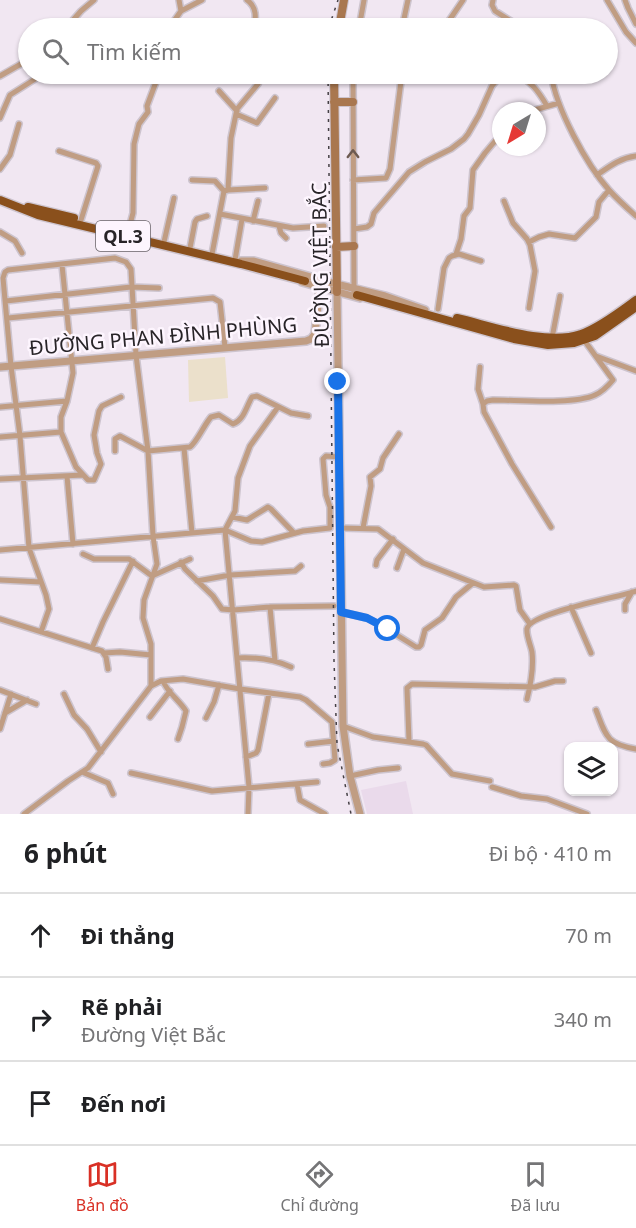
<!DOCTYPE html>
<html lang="vi">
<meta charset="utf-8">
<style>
:root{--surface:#fff;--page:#f2f2f2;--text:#202124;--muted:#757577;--line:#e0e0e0;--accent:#d93025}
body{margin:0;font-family:"Noto Sans",sans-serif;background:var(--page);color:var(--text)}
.controls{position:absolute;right:18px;bottom:18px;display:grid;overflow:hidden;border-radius:12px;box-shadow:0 2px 4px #0004}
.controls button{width:54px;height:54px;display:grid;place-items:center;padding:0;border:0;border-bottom:2px solid var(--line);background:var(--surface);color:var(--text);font:30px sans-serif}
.compass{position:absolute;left:492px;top:102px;width:54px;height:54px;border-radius:50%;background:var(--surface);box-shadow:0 2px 4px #0004;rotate:218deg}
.stop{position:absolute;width:18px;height:18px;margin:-14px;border:4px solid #1a73e8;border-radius:50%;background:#fff}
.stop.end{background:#1a73e8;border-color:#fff;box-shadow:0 2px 6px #0008}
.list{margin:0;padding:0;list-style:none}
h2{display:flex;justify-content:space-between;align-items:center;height:78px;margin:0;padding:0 24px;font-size:26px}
h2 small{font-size:20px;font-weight:400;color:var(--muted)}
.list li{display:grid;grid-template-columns:39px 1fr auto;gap:18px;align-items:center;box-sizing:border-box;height:84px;padding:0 24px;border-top:2px solid var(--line)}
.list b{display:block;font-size:22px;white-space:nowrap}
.list p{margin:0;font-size:20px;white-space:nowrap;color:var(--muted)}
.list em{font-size:20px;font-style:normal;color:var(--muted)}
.icon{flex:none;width:33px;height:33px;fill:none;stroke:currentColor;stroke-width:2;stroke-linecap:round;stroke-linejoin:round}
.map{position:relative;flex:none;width:636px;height:814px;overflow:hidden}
.search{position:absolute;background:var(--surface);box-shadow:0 2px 4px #0004;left:18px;right:18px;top:18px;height:66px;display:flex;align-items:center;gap:15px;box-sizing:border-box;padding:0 21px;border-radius:33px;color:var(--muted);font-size:22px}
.sheet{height:330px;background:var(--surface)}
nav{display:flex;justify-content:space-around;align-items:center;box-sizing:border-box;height:84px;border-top:2px solid var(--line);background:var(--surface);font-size:16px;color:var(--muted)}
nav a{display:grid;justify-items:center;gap:3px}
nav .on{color:var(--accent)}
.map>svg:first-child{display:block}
.commercial{fill:#ebe0cb}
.built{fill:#eadaeb}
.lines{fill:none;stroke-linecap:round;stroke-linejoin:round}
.minor-casing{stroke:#cdc4ce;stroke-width:8}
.tertiary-casing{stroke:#cdc4ce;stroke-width:10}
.secondary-casing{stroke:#cdc4ce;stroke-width:10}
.trunk-casing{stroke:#cdc4ce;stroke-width:11}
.minor{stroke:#c09d83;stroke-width:5}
.tertiary{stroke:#c09d83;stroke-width:7}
.secondary{stroke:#a9774f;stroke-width:8}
.trunk{stroke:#8a501c;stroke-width:8}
.rail{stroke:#464146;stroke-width:1.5;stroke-dasharray:3 6;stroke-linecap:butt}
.oneway{stroke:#6c5a51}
.route{stroke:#1a73e8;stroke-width:8}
.labels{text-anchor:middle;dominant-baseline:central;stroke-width:5;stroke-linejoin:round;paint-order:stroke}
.shield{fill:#fdf5fe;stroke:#686368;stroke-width:1.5}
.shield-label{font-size:18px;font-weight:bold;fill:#282428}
.street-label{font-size:20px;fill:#282428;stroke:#fdf5fe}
</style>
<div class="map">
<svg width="636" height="814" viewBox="0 0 636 814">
<rect width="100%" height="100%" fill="#f1e7f2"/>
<path class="commercial" d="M 225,357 L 228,398 L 189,402 L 188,360 Z"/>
<path class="built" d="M 406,781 L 413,814 L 367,814 L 361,790 Z"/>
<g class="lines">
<defs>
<path id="minor" d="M 179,0 L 181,11
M 247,0 C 257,7 256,18 254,28
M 493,0 L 492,5 L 495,11 L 522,28
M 607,0 L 626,32 L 636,43
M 625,0 L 628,8 L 636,24
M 66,28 L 81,11 L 94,0
M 169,28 L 181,11 L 202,0
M 359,28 L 364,0
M 402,28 L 408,0
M 444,28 L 463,0
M 353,74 L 354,292
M 514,74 C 530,79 539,92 547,106
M 551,74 C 556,108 586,164 609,190 C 617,199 627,208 636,216
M 0,76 L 28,60
M 219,91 L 237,111
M 531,111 L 559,103
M 236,114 L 257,123 L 275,98
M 0,118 L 10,95 L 43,74
M 59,151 L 96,163 L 98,166 L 81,220
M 0,169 L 10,155 L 19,124
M 597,175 C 610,166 620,158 636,156
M 192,180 L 215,181 L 224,191
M 353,180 L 386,178 L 390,169 L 401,81 L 400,74
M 228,190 L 265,188
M 504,201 L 513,223 L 527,239 L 530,245 L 535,271 L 529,308
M 220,214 L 293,228 L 324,226
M 253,221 L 258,201
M 279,226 L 281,233 L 286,238
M 354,229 L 367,227 L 371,224 L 374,213 L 409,172 L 425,162 L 451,149 L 464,139 L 468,134 L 479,115 L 492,86 L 502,74
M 0,232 L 15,241 L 22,253
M 128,232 L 133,213 L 134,144 L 139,124 L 148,112 L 147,106 L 159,74
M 164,242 L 174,198
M 529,242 L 539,237 L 549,234 L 575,238 L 596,217 L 599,202 L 609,190
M 190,248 L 195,222 L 197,219 L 207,216
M 212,254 L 224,191 L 228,190 L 231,138 L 237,109 L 258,84 L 263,74
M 456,254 L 461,239 L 464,216 L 470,208 L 473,170 L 485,153 L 501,134
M 235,260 L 242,219
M 62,265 L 73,373 L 67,401 L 61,417 L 61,432 L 76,467 L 88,480 L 94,480 L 101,464 L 97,453 L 94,435 L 99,411 L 102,406 L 121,397
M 6,301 L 131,287 L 159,288
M 438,309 L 444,268 L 449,258 L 452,256 L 459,254 L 481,261
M 8,318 L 213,298 L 220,302 L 225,347
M 552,338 L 560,296
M 596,356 L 636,371
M 480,367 L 478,389 L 483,404
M 0,407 L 67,401
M 278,407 L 250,446 L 238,478 L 235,511 L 225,530 L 251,541 L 262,542 L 303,531 L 330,528 L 330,507 L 326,495 L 323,459 L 326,456 L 339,457
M 0,437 L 61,432
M 184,448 L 192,533
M 115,451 L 115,439 L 120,436 L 148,451 L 190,447 C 197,442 204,425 211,417 L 219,415 L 233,424 C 244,420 246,407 252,397 L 257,396 L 291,413 L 308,416
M 67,476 L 73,544
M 0,479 L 83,475
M 232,517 L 247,520 L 268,507 L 271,509 L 294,533
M 551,527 L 512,464 L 484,412 L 483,404 L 487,401 L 493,400 C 519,400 573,405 595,395 C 602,392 608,386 613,380 L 584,340
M 341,528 L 378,529 L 423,563 L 479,585 L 484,587 L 514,585 L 516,586 L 520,610 L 530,624
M 363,528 L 371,486 L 370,477 L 380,469 L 383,458 L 399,434
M 0,550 L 225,530 L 249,787 L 248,814
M 83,554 L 94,559 L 129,559 L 152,576 L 190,559
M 181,562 L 185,569 L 213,596 L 222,609 L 233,610 L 270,607 L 334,606
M 376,565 L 377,560 L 393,539
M 397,568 L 404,549
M 0,580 L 41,582
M 197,581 L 230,575 L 295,571 L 301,566
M 270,607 L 275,661
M 571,607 L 591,653
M 625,610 L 625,604 L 632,592
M 341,612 L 367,618 L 384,627 L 416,647 L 419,647 L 421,645 L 425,630 L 442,618 L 456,597 L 473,583
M 0,619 L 102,651 L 106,657 L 108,669
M 92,648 L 103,622 L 133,561
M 104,653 L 120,652 L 151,655
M 237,658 C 256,657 273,659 291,667
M 163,681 C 167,692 179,700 186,711 L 182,727 L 178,739
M 151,686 L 161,681 L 183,679 L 240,689 L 300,697 L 306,700 L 332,722 L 335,760 L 330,763 L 323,764
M 0,690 L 36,704
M 64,694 L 74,715 L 87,729 L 101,752
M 527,699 C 531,683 534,668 532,652 C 531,646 526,635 527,629 C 528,613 620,597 636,591
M 596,710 C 606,736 606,744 636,749
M 5,713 L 27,700
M 150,717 L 170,691
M 206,718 L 214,702 L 219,685
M 343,726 L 373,737 L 423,744 L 426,745 L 452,774 L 490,781
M 0,729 L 11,694
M 409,741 L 407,688 L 412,684 L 535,687 L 555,681 L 563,681
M 308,744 L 334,741
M 246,757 L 256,753 L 258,750 L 269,693
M 82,772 L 108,783 L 113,794
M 131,773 L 212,791 L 317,782
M 350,776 L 378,770 L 398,768
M 297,784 L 300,800 L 325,814
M 492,787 L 521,796 L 547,799 L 587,814
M 24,814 L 68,781 L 88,768 L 151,686 L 151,644 L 143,618 L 144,600 L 157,564 L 153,536 L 148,451 L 136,355 L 131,269 L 126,262 L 115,258 L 8,270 L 5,272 L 3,278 L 11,366 L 20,436 L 29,548 L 46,595 L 49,609 L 41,632"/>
<path id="tertiary" d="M 241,261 L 254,261 L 336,284 L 385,296 L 425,310
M 302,282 L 360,298
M 337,292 L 343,726 L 350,776 L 360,814
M 0,367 L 306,341 L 311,339 L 315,334 L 320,286"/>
<path id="secondary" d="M 339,28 L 344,0
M 334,74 L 337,292
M 334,102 L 353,102
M 336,247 L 354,246"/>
<path id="trunk" d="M 0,200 L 38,215 L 241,264 L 305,281
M 28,207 L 74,218
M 357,295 L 514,339 L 548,345 L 574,343 L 595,336 L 636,307
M 457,318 C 492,326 546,346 581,334 C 599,328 621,311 636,300"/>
</defs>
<use href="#minor" class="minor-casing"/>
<use href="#tertiary" class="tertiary-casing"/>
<use href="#secondary" class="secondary-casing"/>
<use href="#trunk" class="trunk-casing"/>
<use href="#minor" class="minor"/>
<use href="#tertiary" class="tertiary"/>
<use href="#secondary" class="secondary"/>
<use href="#trunk" class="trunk"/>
<path class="rail" d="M 331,28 L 331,21 L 338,0
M 328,74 L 334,661 L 337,744 L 351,814"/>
</g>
<defs><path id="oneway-chevron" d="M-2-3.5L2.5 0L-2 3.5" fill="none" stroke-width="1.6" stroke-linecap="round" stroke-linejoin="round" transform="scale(1.5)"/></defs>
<use class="oneway" href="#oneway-chevron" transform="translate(353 154) rotate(-90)"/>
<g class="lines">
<path class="route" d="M 338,382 L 341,612 L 367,618 L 388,629"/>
</g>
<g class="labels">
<rect class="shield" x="96" y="221" width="54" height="30" rx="4.5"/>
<g class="shield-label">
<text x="123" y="236">QL.3</text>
</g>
<g class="street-label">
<text transform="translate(320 265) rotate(-91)">ĐƯỜNG VIỆT BẮC</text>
<text transform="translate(163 336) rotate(-5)">ĐƯỜNG PHAN ĐÌNH PHÙNG</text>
</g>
</g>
</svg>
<div class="controls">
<button><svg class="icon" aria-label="layers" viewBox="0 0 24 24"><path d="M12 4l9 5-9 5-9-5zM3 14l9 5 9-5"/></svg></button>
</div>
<svg class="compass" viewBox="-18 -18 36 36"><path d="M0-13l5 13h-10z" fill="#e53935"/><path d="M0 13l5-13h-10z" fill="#757577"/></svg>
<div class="stop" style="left:388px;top:629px"></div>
<div class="stop end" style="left:338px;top:382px"></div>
<div class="search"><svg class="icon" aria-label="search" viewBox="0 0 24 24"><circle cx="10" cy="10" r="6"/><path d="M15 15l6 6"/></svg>Tìm kiếm</div>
</div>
<section class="sheet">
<h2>6 phút<small>Đi bộ · 410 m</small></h2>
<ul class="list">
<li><svg class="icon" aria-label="ahead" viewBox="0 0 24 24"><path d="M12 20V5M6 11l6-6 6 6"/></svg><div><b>Đi thẳng</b></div><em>70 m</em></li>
<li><svg class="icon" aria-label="right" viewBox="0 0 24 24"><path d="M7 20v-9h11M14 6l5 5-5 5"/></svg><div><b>Rẽ phải</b><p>Đường Việt Bắc</p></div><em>340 m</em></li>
<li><svg class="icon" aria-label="arrive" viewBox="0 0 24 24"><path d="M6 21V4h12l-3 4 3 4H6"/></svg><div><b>Đến nơi</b></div></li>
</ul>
</section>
<nav>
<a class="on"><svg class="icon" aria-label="map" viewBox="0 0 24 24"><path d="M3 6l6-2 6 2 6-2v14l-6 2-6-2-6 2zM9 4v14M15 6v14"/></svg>Bản đồ</a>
<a><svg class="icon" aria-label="directions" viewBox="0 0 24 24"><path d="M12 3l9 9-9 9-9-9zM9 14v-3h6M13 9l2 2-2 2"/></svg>Chỉ đường</a>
<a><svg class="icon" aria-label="saved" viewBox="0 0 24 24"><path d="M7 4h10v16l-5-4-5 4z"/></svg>Đã lưu</a>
</nav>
